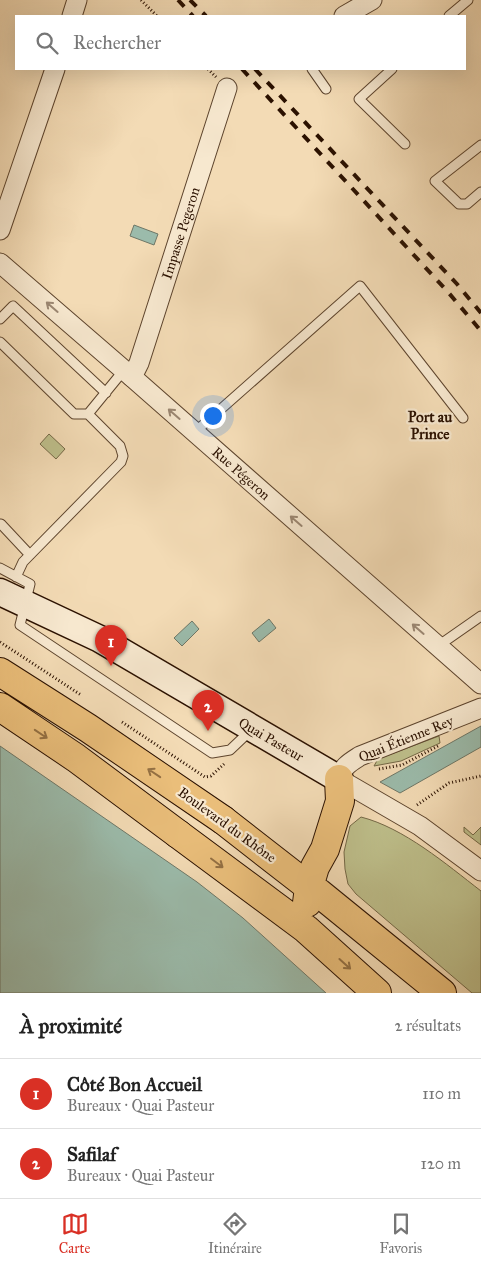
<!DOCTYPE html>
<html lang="fr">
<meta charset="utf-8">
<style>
:root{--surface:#fff;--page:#f6f6f6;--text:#222;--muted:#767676;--line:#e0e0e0;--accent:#d93025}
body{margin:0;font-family:"IM FELL Great Primer",serif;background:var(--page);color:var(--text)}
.you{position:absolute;left:212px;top:415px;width:18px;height:18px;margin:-12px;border:4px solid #fff;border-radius:50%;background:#1a73e8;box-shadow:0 0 0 8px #1a73e833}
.badge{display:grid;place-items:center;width:32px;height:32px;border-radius:50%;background:var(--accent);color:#fff;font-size:16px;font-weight:700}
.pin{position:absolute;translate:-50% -41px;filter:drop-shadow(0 1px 2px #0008)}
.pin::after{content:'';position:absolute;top:26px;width:18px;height:15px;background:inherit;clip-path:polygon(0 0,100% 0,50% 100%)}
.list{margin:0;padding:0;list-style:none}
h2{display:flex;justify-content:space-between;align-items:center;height:65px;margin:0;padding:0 20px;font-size:21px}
h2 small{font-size:16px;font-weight:400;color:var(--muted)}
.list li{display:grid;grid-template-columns:32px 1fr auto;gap:15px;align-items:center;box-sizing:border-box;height:70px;padding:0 20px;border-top:1px solid var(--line)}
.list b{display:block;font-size:19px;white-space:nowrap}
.list p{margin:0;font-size:16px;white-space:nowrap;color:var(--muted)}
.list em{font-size:16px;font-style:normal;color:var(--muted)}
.icon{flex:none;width:28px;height:28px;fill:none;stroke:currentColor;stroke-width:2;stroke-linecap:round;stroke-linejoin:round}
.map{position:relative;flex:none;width:481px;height:993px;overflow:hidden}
.search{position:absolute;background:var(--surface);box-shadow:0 5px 20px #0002;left:15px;right:15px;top:15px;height:55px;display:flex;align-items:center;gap:12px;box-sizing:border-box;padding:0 18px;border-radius:0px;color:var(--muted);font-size:19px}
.sheet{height:205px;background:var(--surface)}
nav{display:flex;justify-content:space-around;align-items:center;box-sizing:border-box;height:70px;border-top:1px solid var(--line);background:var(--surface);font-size:14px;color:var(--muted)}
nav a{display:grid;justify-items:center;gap:2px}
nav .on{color:var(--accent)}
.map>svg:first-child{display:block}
.green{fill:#bebf8b;stroke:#746846}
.water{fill:#9bbbab;stroke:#6e7767}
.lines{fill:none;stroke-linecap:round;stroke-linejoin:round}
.lane-casing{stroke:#5d442d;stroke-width:11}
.street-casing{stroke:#5d442d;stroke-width:21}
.secondary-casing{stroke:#2b1100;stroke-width:29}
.primary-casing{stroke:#2b1100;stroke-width:30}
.highway-casing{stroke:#2b1100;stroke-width:30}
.path{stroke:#2b1100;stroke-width:3;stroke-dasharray:1 2.5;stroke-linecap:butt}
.lane{stroke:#f7e8cf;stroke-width:9}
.street{stroke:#f7e8cf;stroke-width:19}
.secondary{stroke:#f7e8cf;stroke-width:26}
.primary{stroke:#eabe7a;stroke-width:28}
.highway{stroke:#eabe7a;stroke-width:28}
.rail{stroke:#2b1100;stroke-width:4;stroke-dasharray:9 9;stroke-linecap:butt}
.oneway{stroke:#9b8772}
.oneway2{stroke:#947043}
.labels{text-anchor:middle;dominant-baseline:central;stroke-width:4.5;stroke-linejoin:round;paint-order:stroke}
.street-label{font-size:14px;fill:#2b1100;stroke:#f7e8cf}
.neighbourhood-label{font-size:15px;font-weight:bold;fill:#2b1100;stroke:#f7e8cf}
</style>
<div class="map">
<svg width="481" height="993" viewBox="0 0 481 993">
<rect width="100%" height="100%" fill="#f3dbb5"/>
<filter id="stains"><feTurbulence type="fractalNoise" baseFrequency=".004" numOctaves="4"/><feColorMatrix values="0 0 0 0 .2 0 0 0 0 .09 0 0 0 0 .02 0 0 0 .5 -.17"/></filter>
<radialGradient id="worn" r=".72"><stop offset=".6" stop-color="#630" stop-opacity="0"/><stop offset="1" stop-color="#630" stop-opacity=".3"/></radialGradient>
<path class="green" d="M 49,434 L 65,449 L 56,459 L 40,444 Z
M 439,736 L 440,743 L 401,761 L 374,766 L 378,759 Z
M 361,817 C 404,828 446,864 481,891 L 481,993 L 472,993 L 356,894 L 348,884 L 345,869 L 344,852 L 350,826 Z
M 464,827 L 473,835 L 481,827 L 481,845 L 464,832 Z"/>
<path class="water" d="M 134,225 L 158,234 L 154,245 L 130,236 Z
M 269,619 L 276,628 L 259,642 L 252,633 Z
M 192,621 L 199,629 L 182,646 L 174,638 Z
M 481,726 L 481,747 L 400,793 L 380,782 Z
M 0,746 L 197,882 L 243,918 L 326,993 L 0,993 Z"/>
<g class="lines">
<defs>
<path id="lane" d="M 449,16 L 468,0
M 312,69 L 326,89
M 392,69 L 359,99 L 405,144
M 481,145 L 435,181 L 459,204 L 467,204 L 481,192
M 0,319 L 13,306 L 106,393
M 0,342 L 74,414 L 88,414 L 120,446 L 123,456 L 121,462 L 23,562 L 16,577
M 88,414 L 124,370
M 195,432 L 360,286 L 463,418
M 1,524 L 30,555
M 0,568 L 30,584 L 20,625 L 212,753 L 230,750 L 250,731
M 438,646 L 481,616"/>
<g id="street">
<path d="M 72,16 L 77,0"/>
<path d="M 344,16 L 372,0"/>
<path d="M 0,230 L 55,69"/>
<path id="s1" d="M 0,263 L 132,377 L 481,684"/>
<path id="s2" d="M 132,377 L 139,363 L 227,88"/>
<path d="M 481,708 L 360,756 C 349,763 343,766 339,779 L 420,826 L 481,871"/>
</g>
<g id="secondary">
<path id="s3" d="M 0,592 L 100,639 L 339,779"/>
</g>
<path id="primary" d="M 223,820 L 309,887 L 319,893 L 442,993
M 178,834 L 306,929 L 377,993
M 307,903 L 309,887 L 315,867 L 325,849 L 340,801 L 339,779"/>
<path id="highway" d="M 0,672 L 88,728 L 223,820
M 0,707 L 76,758 L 178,834"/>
</defs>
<use href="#lane" class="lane-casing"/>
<use href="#street" class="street-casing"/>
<use href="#secondary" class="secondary-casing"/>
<use href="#primary" class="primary-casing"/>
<use href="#highway" class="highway-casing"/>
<path class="path" d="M 141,0 L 157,16
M 208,69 L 216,77
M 0,642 L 81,695
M 122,722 L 205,777 L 211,776 L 224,764
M 379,769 L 402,765 L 438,746
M 417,805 L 449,783 L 481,776"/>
<use href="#lane" class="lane"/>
<use href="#street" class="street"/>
<use href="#secondary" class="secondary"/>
<use href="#primary" class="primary"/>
<use href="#highway" class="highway"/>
<path class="rail" d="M 178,0 L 193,16
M 190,0 L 206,16
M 242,69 L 448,292 L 481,331
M 255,69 L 457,284 L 481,313"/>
</g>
<defs><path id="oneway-shaft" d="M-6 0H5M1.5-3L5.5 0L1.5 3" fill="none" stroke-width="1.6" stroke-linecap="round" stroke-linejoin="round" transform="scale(1.25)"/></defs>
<g class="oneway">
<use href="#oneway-shaft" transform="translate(52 307) rotate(-139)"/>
<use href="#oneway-shaft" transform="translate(174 414) rotate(-139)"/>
<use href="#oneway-shaft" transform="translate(296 521) rotate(-139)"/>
<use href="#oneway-shaft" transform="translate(418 629) rotate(-139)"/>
</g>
<g class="oneway2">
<use href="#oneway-shaft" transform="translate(41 734) rotate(34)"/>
<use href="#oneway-shaft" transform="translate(154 773) rotate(-146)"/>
<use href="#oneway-shaft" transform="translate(217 863) rotate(37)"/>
<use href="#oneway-shaft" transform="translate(345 964) rotate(42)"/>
</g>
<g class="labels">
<g class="street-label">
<text stroke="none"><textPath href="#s2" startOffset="152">Impasse Pegeron</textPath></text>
<text stroke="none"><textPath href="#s1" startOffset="320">Rue Pégeron</textPath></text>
<text stroke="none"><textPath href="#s3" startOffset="309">Quai Pasteur</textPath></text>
<text transform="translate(406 739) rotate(-22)">Quai Étienne Rey</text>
<text transform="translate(227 825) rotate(36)">Boulevard du Rhône</text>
</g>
<g class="neighbourhood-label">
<text x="430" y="417">Port au<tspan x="430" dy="17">Prince</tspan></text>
</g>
</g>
<rect width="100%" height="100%" filter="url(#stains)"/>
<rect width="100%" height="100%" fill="url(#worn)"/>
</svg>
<div class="you"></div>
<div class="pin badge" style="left:111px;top:666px">1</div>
<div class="pin badge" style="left:208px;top:731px">2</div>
<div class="search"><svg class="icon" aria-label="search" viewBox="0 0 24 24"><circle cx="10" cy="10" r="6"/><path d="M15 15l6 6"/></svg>Rechercher</div>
</div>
<section class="sheet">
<h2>À proximité<small>2 résultats</small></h2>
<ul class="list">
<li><span class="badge">1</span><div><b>Côté Bon Accueil</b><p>Bureaux · Quai Pasteur</p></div><em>110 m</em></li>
<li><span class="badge">2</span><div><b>Safilaf</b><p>Bureaux · Quai Pasteur</p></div><em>120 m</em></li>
</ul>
</section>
<nav>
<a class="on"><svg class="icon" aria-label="map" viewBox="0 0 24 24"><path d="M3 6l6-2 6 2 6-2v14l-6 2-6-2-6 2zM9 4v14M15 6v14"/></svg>Carte</a>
<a><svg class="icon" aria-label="directions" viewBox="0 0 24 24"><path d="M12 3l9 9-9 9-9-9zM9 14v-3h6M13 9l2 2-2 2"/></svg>Itinéraire</a>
<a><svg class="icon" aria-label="saved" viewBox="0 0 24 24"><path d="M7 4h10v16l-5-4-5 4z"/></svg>Favoris</a>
</nav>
